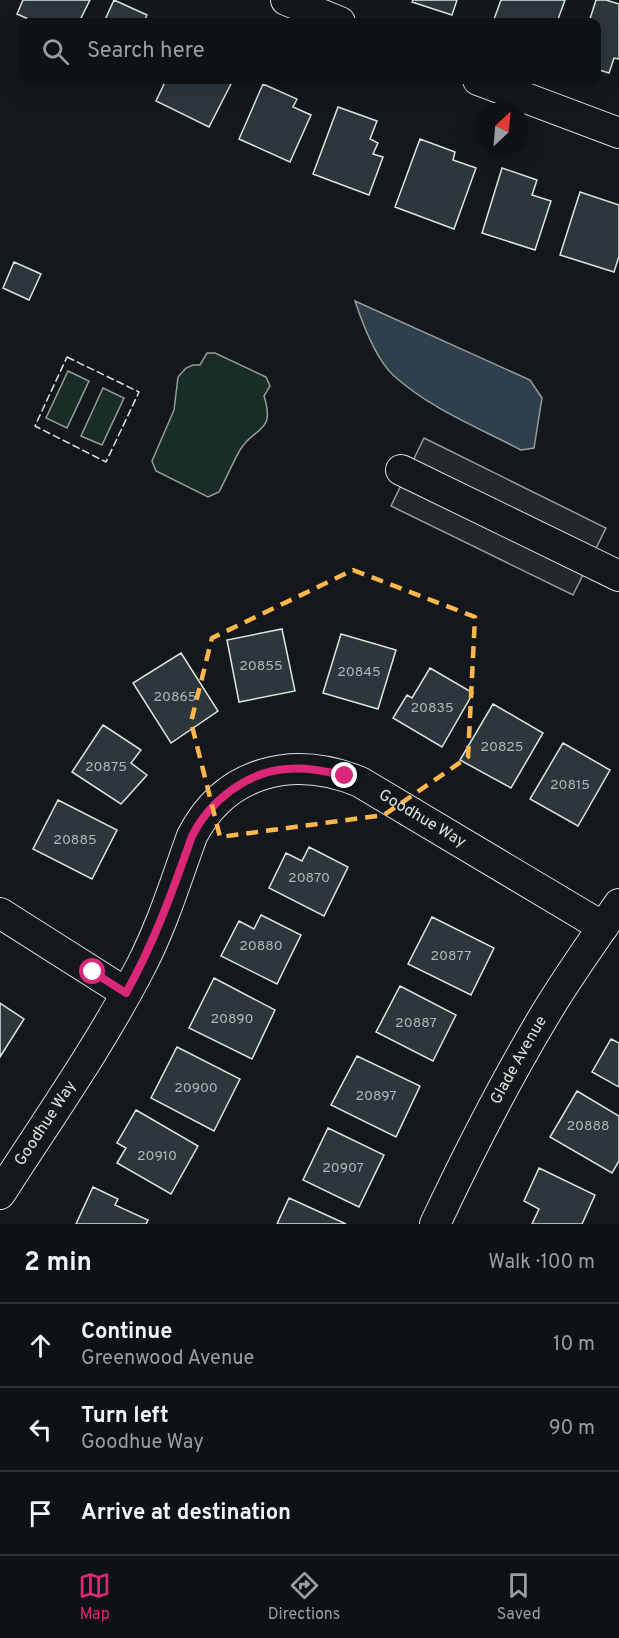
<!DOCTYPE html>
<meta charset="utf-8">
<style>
:root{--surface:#0f1215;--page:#1d2022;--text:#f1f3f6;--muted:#9b9ea0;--line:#2f3234;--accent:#db2777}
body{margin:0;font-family:Overpass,sans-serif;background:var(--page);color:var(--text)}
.compass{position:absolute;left:475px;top:102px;width:54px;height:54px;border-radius:50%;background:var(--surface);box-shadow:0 6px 24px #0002;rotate:26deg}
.stop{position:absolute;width:18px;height:18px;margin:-14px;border:4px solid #db2777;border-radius:50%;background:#fff}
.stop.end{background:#db2777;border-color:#fff;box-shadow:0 2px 6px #0008}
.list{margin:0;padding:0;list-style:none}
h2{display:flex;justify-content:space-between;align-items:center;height:78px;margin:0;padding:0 24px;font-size:26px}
h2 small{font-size:20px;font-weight:400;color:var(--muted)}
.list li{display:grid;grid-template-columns:39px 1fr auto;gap:18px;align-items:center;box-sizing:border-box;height:84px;padding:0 24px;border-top:2px solid var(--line)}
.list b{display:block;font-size:22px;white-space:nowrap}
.list p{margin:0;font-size:20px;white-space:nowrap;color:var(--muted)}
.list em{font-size:20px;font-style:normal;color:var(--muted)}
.icon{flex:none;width:33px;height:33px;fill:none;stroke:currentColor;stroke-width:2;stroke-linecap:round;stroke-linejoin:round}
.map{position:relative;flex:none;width:619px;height:1224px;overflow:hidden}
.search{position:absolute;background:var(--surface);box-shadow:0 6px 24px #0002;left:18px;right:18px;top:18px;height:66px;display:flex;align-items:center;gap:15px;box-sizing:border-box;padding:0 21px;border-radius:12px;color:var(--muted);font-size:22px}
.sheet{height:330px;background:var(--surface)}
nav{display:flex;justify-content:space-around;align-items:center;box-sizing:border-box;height:84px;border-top:2px solid var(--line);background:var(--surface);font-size:16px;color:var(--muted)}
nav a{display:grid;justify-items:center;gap:3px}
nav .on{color:var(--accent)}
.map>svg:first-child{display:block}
.green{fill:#1a2d24;stroke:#939e99;stroke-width:1.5}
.parking{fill:#24282b;stroke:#939e99;stroke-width:1.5}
.water{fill:#2f3f4d;stroke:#939e99;stroke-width:1.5}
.building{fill:#2c363c;stroke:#d8e6dc;stroke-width:1.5}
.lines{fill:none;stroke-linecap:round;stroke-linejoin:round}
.minor-casing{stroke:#d8e6dc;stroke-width:32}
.minor{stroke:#14181c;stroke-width:30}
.fence{stroke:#d8e6dc;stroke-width:1.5;stroke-dasharray:8 3;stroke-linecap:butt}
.route{stroke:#db2777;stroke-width:8}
.marked{fill:none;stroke:#ffb74d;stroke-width:4.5;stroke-dasharray:12 8;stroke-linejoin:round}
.labels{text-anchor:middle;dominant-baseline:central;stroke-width:4.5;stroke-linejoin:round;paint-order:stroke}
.number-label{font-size:14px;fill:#adbab4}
.street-label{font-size:16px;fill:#d8e6dc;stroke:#14181c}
</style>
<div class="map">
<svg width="619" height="1224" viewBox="0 0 619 1224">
<rect width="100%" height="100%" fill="#14181c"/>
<path class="green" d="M 207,353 L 215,353 L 266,377 L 270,386 L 264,396 C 276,434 254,426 240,450 C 232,464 226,479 219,492 L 208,497 L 156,471 L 152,461 L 174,410 L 178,377 L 186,368 L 193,365 L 200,365 Z
M 68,371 L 89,381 L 67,428 L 46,418 Z
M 103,388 L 124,398 L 102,445 L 81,436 Z"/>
<path class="parking" d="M 424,438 L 606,528 L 573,595 L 391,506 Z"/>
<path class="water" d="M 355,301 L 530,380 L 542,398 L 534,448 L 521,450 C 477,427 429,408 393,375 C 376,359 362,322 355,301 Z"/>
<path class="building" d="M 23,0 L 90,0 L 79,22 L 35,22 L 17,14 Z
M 114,0 L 147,15 L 144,22 L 104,22 Z
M 413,0 L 457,0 L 452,15 L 412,2 Z
M 501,0 L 565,0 L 557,22 L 539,20 L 538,22 L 493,22 Z
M 596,0 L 606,0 L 619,4 L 619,59 L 614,58 L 609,73 L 596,69 L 596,22 L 589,22 Z
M 166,80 L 233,80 L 209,127 L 156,101 Z
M 263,84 L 297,99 L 293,107 L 311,115 L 290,162 L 239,139 Z
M 338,107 L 377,121 L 370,139 L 378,143 L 373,154 L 383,157 L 369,195 L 313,174 Z
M 420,139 L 455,152 L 453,160 L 476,168 L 454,229 L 395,207 Z
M 502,168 L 537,180 L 532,195 L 551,201 L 535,250 L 482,233 Z
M 580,192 L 619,205 L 619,256 L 614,272 L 560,255 Z
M 14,262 L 41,274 L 29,300 L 3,288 Z
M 282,629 L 295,691 L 239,702 L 227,640 Z
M 341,634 L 396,650 L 378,709 L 323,693 Z
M 181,653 L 218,711 L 171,743 L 133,683 Z
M 430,668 L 473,693 L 442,747 L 393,718 L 407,695 L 412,698 Z
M 493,704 L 543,733 L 511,788 L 460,760 Z
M 103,725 L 141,750 L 131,763 L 147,775 L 121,804 L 72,772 Z
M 563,743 L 610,770 L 578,826 L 530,799 Z
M 58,800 L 117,830 L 92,879 L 33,849 Z
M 309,847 L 348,867 L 324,916 L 269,888 L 286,853 L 302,861 Z
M 261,915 L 301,935 L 277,984 L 221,956 L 239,921 L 254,929 Z
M 432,917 L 494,948 L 471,995 L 408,964 Z
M 214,978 L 275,1010 L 252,1059 L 189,1028 Z
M 400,986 L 456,1015 L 433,1061 L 376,1032 Z
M 0,1003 L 24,1019 L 0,1057 Z
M 611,1039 L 619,1043 L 619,1087 L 592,1072 Z
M 177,1047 L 240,1079 L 214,1131 L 151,1098 Z
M 357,1056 L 420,1086 L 396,1137 L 331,1105 Z
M 577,1091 L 619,1116 L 619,1161 L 612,1173 L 550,1137 Z
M 136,1110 L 198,1146 L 171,1194 L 117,1163 L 126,1148 L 117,1143 Z
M 328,1128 L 384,1155 L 359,1207 L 303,1180 Z
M 539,1168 L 595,1195 L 582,1224 L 532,1224 L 539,1209 L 524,1201 Z
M 93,1187 L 118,1199 L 115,1205 L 148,1220 L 146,1224 L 76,1224 Z
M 289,1198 L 346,1224 L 277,1224 Z"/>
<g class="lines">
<defs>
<g id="minor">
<path d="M 286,0 L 340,22"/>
<path d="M 478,80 L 619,133"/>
<path d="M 401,470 L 619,576"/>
<path d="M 0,913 L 126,993"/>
<path id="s1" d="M 0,1194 C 48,1119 99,1047 140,968 C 162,926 176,880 192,836 C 226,770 294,755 360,782 L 603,927"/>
<path id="s2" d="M 435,1224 C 468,1154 503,1085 543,1018 C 566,979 593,941 619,904"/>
</g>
</defs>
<use href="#minor" class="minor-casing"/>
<use href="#minor" class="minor"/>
<path class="fence" d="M 67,357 L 139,392 L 106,462 L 35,426 Z"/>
</g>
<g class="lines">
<path class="route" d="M 93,972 L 126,993 C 154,943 173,890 192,836 C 209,802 246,772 286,769 C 306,767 325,771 345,776"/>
</g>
<path class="marked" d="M 353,570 L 475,617 L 468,757 L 384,815 L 220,837 L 191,722 L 212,638 Z"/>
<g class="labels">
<g class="number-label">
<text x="261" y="666">20855</text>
<text x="359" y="672">20845</text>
<text x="175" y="697">20865</text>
<text x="432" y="708">20835</text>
<text x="502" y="747">20825</text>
<text x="106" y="767">20875</text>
<text x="570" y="785">20815</text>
<text x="75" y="840">20885</text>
<text x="309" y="878">20870</text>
<text x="261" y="946">20880</text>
<text x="451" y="956">20877</text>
<text x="232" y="1019">20890</text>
<text x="416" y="1023">20887</text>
<text x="196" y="1088">20900</text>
<text x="376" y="1096">20897</text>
<text x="588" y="1126">20888</text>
<text x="157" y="1156">20910</text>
<text x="343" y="1168">20907</text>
</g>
<g class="street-label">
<text stroke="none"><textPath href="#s1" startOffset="676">Goodhue Way</textPath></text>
<text stroke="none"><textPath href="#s2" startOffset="184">Glade Avenue</textPath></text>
<text stroke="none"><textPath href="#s1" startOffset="84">Goodhue Way</textPath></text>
</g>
</g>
</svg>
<svg class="compass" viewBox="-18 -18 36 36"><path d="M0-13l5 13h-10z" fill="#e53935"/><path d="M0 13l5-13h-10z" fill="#9b9ea0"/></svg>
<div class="stop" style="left:93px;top:972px"></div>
<div class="stop end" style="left:345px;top:776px"></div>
<div class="search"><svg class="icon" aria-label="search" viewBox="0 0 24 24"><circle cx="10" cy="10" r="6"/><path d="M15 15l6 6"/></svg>Search here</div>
</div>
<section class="sheet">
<h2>2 min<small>Walk · 100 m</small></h2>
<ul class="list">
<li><svg class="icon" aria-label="ahead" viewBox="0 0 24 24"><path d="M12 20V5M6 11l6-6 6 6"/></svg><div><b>Continue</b><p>Greenwood Avenue</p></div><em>10 m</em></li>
<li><svg class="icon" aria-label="left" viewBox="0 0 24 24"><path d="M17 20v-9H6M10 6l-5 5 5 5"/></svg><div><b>Turn left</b><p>Goodhue Way</p></div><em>90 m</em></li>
<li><svg class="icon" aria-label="arrive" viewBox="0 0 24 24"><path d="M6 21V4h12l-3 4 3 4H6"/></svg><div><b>Arrive at destination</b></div></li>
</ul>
</section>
<nav>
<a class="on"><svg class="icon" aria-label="map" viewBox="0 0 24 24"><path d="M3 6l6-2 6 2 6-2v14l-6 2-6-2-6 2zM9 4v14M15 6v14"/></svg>Map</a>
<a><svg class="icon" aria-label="directions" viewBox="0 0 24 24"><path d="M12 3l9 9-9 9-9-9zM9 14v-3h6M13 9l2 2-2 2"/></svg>Directions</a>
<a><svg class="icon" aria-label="saved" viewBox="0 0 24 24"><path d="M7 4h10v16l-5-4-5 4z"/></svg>Saved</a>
</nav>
